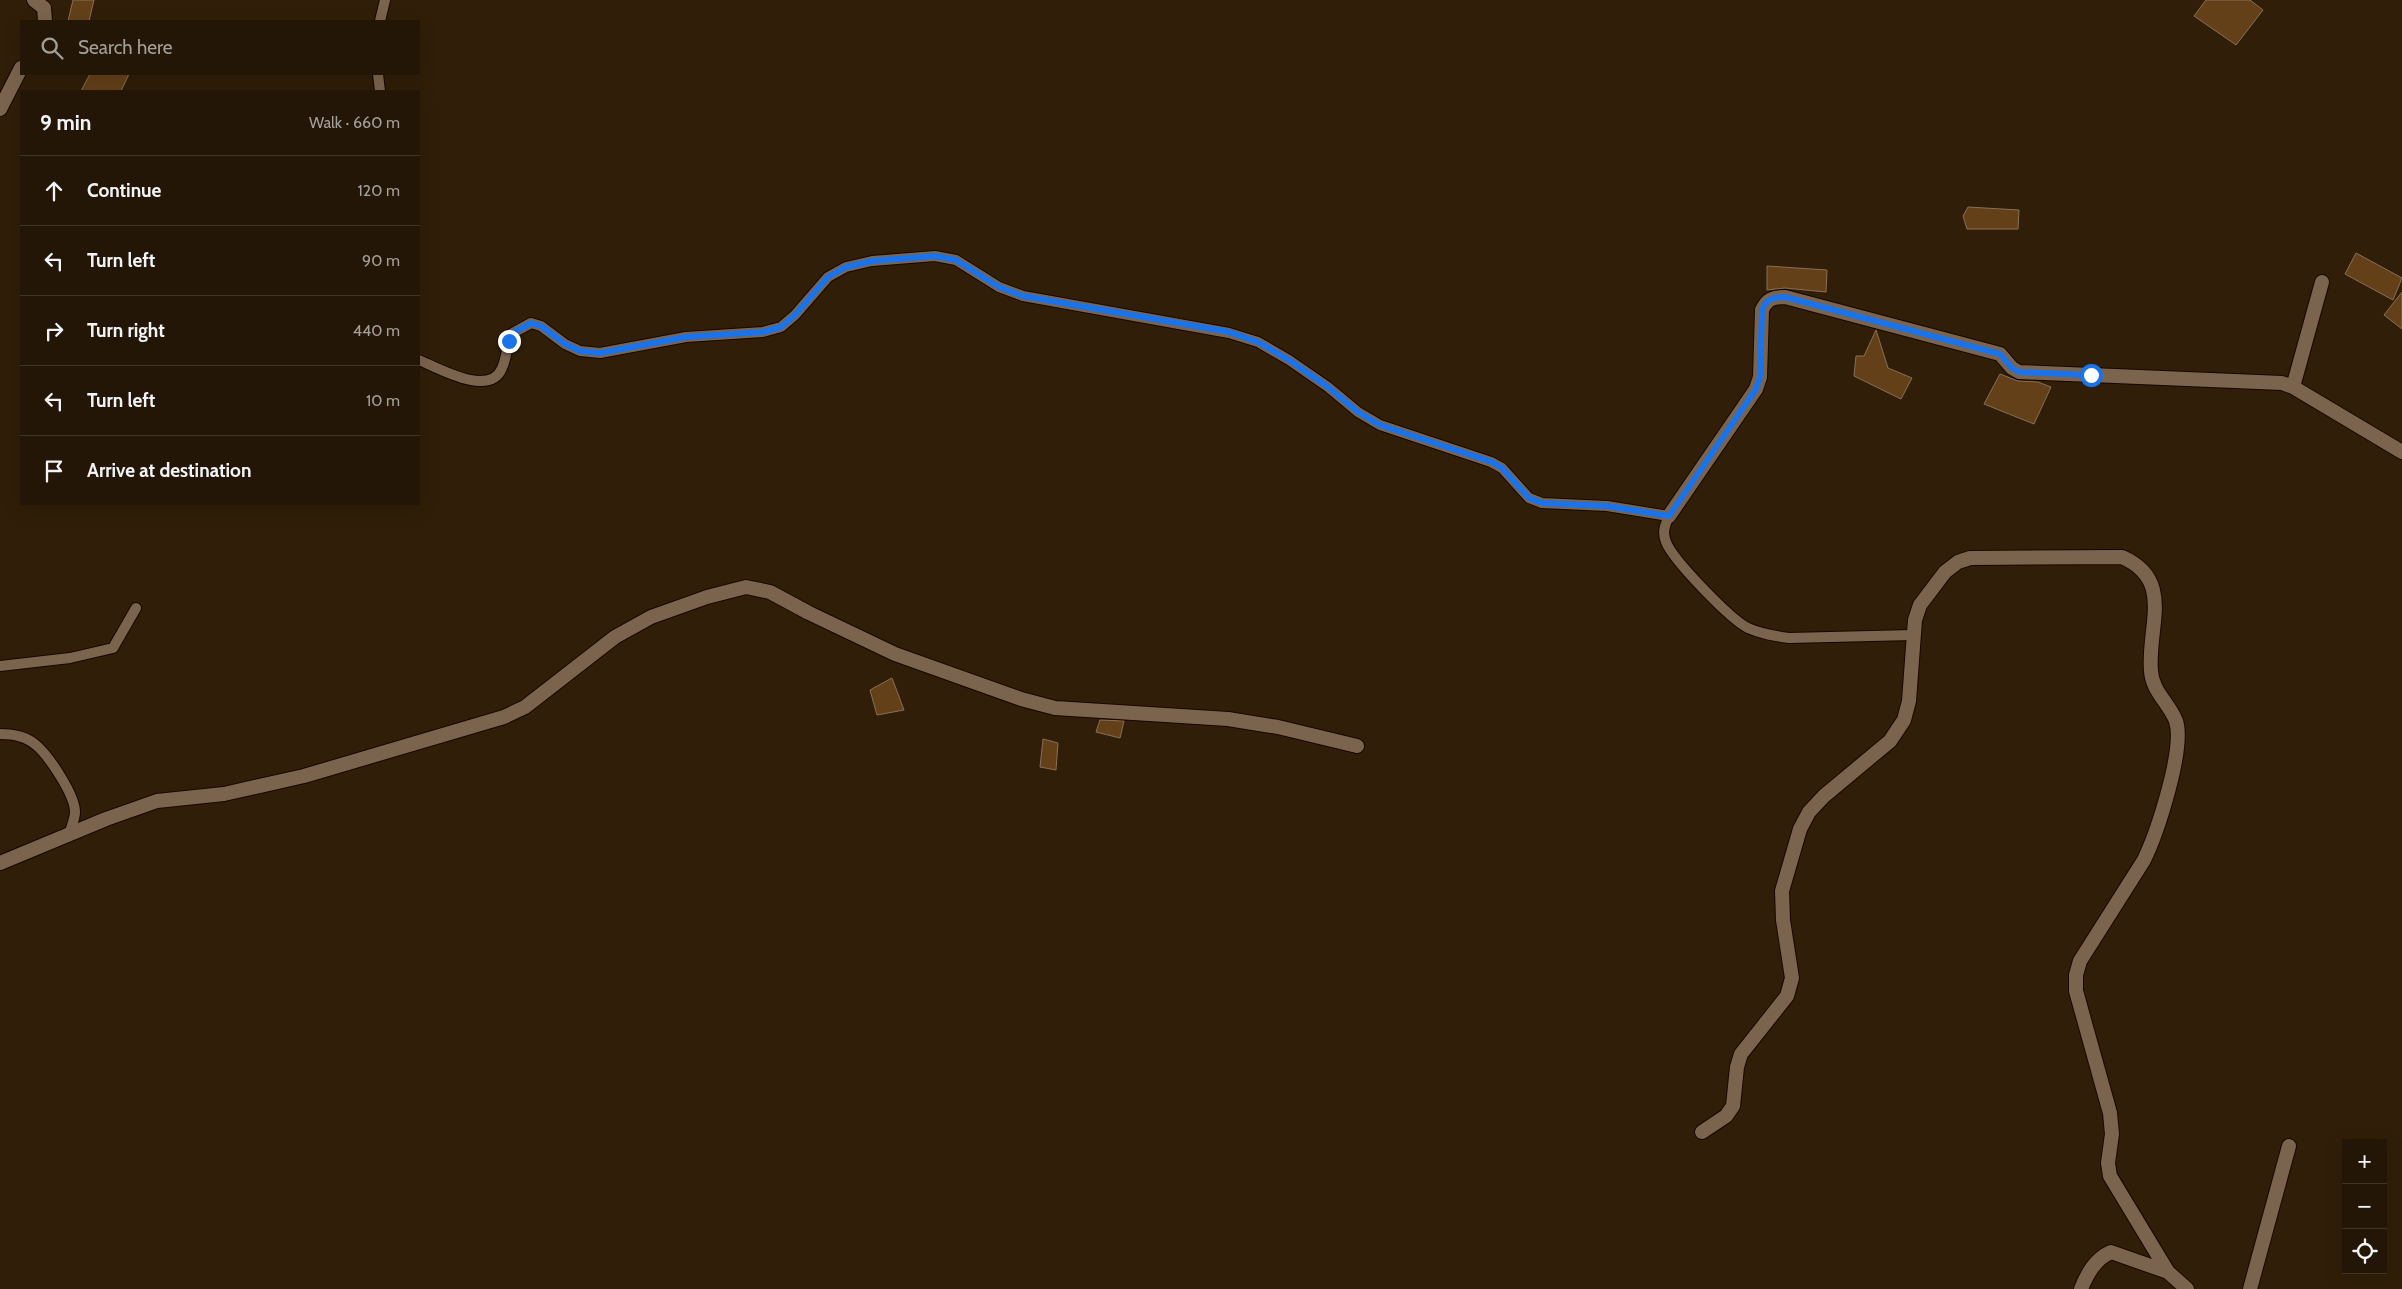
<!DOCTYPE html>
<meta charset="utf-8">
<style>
:root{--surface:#241606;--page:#2c1f10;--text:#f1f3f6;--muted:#a39f9b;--line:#413528}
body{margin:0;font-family:Cabin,sans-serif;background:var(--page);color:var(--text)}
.controls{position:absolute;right:15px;bottom:15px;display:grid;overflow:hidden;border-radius:0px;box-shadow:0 5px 20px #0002}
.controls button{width:45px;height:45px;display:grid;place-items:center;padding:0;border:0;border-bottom:1px solid var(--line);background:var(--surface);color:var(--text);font:25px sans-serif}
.stop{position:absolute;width:15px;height:15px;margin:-11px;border:4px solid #1a73e8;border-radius:50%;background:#fff}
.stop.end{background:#1a73e8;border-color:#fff;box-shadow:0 1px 5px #0008}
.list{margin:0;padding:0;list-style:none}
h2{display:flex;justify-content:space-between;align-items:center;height:65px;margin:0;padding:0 20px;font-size:21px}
h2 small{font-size:16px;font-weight:400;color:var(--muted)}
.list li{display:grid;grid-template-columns:32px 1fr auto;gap:15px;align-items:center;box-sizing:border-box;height:70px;padding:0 20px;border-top:1px solid var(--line)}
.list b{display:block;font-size:19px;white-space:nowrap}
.list em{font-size:16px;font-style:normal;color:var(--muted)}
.icon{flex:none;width:28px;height:28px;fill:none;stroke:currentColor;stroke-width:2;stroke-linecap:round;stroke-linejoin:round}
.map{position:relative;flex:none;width:2402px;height:1289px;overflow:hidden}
.search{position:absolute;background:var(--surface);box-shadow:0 5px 20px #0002;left:20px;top:20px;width:400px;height:55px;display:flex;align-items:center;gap:12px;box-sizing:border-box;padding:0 18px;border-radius:0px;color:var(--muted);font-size:19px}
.panel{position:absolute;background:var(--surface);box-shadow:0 5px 20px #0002;left:20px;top:90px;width:400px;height:415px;border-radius:0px}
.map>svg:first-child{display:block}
.building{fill:#634018;stroke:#877059}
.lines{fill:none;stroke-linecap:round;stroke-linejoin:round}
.service-casing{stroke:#180700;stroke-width:12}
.minor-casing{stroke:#180700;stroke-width:16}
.service{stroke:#7b644e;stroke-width:10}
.minor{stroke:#7b644e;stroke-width:14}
.route{stroke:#1a73e8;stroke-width:6}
</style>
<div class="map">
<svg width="2402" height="1289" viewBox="0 0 2402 1289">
<rect width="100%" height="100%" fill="#301e08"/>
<path class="building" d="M 73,0 L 94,0 L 89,21 L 68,21 Z
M 2206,0 L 2250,0 L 2263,10 L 2236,45 L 2194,16 Z
M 90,74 L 129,74 L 121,91 L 81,91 Z
M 1968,207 L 2019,210 L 2018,229 L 1967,229 L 1963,216 Z
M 2356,253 L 2402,278 L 2393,300 L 2345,274 Z
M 1767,266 L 1827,270 L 1826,292 L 1785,288 L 1767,290 Z
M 2402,292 L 2402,329 L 2384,315 Z
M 1876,330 L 1888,368 L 1912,378 L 1901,399 L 1854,376 L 1856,356 L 1864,356 Z
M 2000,374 L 2018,381 L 2038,382 L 2051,387 L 2034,424 L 1984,404 Z
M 892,678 L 904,710 L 877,715 L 870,690 Z
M 1100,720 L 1124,721 L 1120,738 L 1096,732 Z
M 1043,739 L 1058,743 L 1056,770 L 1040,767 Z"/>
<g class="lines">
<defs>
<path id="service" d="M 380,21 L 385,0
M 378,74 L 380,91
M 419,360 C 438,368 490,398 502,368 C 507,357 507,345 511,334 L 531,323 L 541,326 L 565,344 L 580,351 L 600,353 L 686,337 L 763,332 L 781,327 L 795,315 L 828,277 L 846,267 L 872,261 L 935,256 L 956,260 L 999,287 L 1023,296 L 1229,333 L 1258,342 L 1289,360 L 1328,387 L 1358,412 L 1380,425 L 1491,462 L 1502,468 L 1529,498 L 1542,503 L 1607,506 L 1669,516 C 1665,525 1662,532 1666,542 C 1673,560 1730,619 1748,628 C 1761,634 1775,636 1789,638 L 1913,635
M 0,666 L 70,658 L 113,648 L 136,608
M 0,734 C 13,734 26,736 36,745 C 49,756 75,795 75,812 C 75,819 71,827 69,835"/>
<path id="minor" d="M 34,0 L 44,8 L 45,21
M 0,109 L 21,68
M 2293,387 L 2322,282
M 1669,516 L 1756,389 L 1760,377 L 1762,310 C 1767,299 1773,297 1785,297 L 2000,354 L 2012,368 L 2019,372 L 2282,383 L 2293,387 L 2402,452
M 0,863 L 106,819 L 157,801 L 224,794 L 304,776 L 504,717 L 525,707 L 615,637 L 651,617 L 707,597 L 746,587 L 770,592 L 809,613 L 895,654 L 1021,699 L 1055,708 L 1228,719 L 1278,727 L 1357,746
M 1702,1132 L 1726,1116 L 1733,1106 L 1737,1067 L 1741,1054 L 1787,996 L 1792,978 L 1783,920 L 1782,891 L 1800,829 L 1809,812 L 1824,796 L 1890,741 L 1904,720 L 1909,701 L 1915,620 L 1920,605 L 1945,572 L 1958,562 L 1970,558 L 2122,557 C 2175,580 2147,627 2151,671 C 2152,691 2169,703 2176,721 C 2185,749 2157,833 2144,860 L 2080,961 L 2076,975 L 2076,991 L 2110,1113 L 2112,1134 L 2108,1163 L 2110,1176 L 2168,1272 L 2187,1289
M 2081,1289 C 2087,1274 2095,1259 2111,1252 L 2168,1272
M 2250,1289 L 2289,1146"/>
</defs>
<use href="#service" class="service-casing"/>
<use href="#minor" class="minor-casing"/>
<use href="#service" class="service"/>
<use href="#minor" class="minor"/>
</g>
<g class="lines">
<path class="route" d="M 509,341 L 511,334 L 531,323 L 541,326 L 565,344 L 580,351 L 600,353 L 686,337 L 763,332 L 781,327 L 795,315 L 828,277 L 846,267 L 872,261 L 935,256 L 956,260 L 999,287 L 1023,296 L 1229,332 L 1258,342 L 1289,360 L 1328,387 L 1358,412 L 1380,425 L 1492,462 L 1502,468 L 1529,498 L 1542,503 L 1607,506 L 1669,516 L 1756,389 L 1760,377 L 1762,310 C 1766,299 1773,297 1785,297 L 2000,354 L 2012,368 L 2019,372 L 2091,375"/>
</g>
</svg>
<div class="controls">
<button>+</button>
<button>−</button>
<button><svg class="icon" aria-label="locate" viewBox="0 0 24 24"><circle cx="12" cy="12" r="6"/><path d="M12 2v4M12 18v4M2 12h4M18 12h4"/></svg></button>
</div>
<div class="stop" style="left:2091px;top:375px"></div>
<div class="stop end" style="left:509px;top:341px"></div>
<div class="search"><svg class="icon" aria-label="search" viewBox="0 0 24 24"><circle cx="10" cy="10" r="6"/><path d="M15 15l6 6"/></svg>Search here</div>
<section class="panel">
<h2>9 min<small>Walk · 660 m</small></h2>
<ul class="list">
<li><svg class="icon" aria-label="ahead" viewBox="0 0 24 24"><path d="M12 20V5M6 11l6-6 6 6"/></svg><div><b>Continue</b></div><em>120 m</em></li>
<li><svg class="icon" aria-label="left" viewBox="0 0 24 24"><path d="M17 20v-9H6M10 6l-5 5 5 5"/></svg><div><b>Turn left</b></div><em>90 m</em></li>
<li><svg class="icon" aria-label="right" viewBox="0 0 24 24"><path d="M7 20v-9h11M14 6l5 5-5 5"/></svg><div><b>Turn right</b></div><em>440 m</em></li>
<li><svg class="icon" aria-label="left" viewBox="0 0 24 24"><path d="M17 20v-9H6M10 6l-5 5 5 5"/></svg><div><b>Turn left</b></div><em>10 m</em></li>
<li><svg class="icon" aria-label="arrive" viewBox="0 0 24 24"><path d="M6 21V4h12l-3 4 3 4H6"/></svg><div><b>Arrive at destination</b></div></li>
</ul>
</section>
</div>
